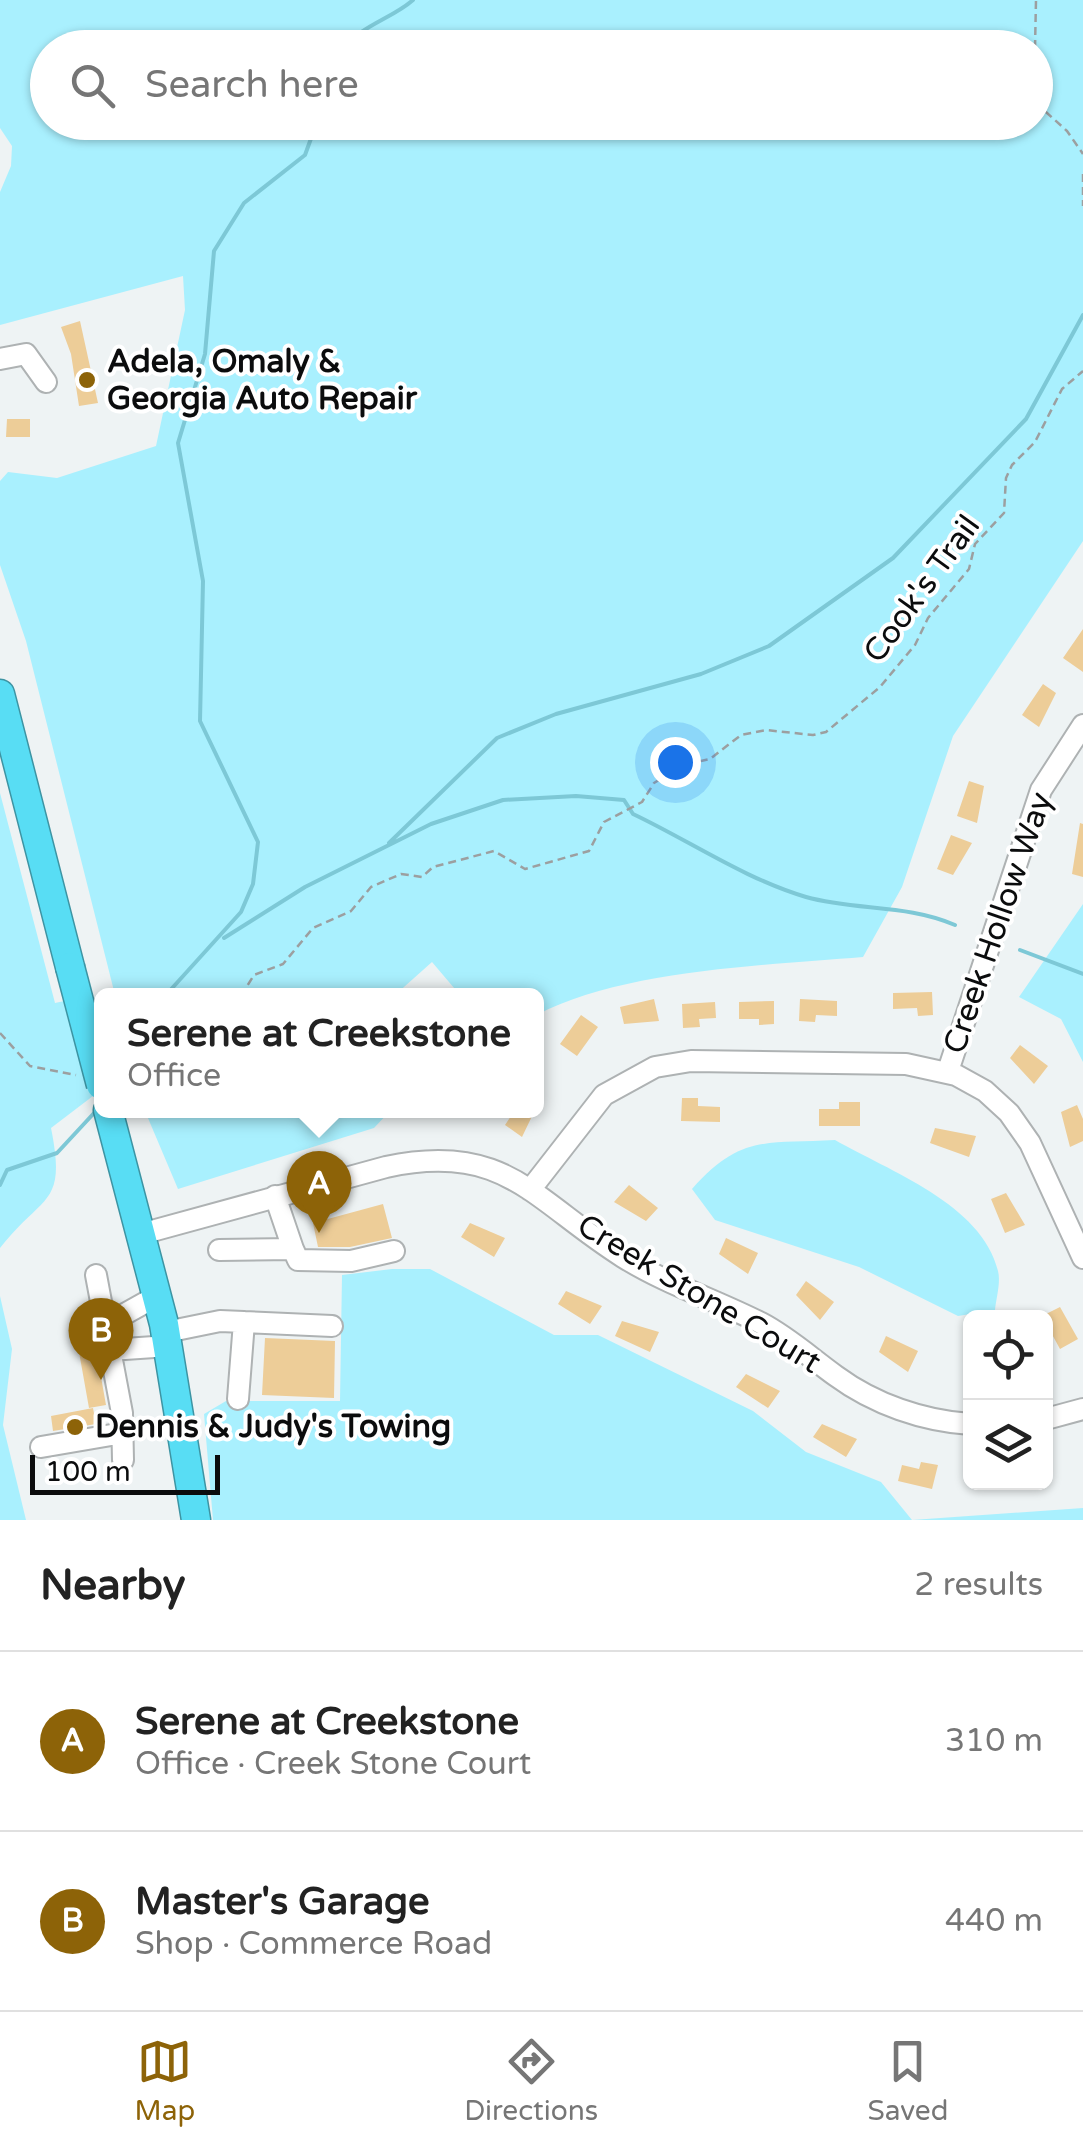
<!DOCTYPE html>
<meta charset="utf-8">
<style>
:root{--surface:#fff;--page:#f6f6f6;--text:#222;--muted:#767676;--line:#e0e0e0;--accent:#8d6308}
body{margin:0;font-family:"Varela Round",sans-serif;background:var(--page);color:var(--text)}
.controls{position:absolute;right:30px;bottom:30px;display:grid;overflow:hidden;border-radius:15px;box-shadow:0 2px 8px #0004}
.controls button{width:90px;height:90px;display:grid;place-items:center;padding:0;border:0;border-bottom:2px solid var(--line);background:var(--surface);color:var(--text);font:50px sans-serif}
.scale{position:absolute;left:30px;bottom:25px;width:190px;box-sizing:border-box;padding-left:10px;border:5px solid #0b0c0d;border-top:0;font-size:28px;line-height:35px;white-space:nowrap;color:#0b0c0d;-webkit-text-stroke:8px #fff;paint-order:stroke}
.you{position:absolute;left:675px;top:762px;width:35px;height:35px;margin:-25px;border:8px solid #fff;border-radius:50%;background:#1a73e8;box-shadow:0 0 0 15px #1a73e833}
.badge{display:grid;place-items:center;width:65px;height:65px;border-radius:50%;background:var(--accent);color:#fff;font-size:32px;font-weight:700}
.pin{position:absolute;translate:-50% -82px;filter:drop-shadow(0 2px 5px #0008)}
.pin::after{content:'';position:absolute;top:52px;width:35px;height:30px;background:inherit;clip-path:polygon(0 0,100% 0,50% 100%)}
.popup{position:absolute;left:94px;top:988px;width:450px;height:130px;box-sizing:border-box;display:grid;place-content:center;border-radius:15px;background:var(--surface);filter:drop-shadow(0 2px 8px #0005);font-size:32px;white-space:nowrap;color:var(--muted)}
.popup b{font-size:38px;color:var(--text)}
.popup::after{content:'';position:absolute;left:50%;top:100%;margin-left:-20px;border:20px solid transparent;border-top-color:var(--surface)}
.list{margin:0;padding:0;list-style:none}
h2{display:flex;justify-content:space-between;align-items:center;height:130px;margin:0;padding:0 40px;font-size:42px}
h2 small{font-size:32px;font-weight:400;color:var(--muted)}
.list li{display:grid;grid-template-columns:65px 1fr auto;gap:30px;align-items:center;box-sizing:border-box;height:180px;padding:0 40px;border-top:2px solid var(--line)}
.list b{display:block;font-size:38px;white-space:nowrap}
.list p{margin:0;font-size:32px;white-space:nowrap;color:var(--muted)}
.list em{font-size:32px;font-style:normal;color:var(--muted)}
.icon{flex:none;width:55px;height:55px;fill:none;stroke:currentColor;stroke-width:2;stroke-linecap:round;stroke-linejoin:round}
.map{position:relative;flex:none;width:1083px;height:1520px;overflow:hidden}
.search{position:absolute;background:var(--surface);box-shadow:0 2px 8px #0004;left:30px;right:30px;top:30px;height:110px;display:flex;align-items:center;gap:25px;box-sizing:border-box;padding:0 35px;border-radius:55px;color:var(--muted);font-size:38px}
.sheet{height:490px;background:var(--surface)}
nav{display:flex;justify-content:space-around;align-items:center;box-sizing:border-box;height:140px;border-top:2px solid var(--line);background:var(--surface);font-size:28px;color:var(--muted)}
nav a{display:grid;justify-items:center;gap:5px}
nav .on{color:var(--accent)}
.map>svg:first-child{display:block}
.green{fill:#a9f0fe;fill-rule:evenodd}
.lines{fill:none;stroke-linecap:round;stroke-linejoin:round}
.stream{stroke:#7dc8d6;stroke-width:4}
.building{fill:#edcd98}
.minor-casing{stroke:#aeb2b3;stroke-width:24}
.highway-casing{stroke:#3d94a3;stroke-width:31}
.path{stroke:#9c9fa0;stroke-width:2.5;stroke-dasharray:8 5;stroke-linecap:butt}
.minor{stroke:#fff;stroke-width:20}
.highway{stroke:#58ddf4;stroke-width:28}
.highway-bridge-casing{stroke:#3d94a3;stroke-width:31;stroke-linecap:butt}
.highway-bridge{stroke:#58ddf4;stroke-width:28}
.poi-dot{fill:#8d6308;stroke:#fff;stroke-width:4}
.labels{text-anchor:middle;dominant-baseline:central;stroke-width:8;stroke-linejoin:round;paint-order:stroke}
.poi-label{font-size:32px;font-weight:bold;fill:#0b0c0d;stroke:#fff;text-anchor:start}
.street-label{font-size:32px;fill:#0b0c0d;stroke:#fff}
</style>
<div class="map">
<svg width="1083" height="1520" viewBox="0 0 1083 1520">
<rect width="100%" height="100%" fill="#eef3f4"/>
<path class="green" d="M 0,0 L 1083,0 L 1083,541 L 953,736 L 902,887 L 863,957 C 768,965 620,970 537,1015 L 536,996 L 460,995 L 432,962 L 395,995 L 115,995 L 26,641 L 0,565 L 0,481 L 8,472 L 57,478 L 156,446 L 185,310 L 183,276 L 0,325 L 0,192 L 11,166 L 12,146 L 0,128 ZM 48,48 L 1036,48 L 1036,122 L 48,122 Z
M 0,793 L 55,1003 L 69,1000 L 93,1096 L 51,1128 C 67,1207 43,1193 0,1248 Z
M 1083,904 L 1083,1062 L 1061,1019 L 1019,997 Z
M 145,1111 L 145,1110 L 390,1111 L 374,1128 L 178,1189 Z
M 835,1140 C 889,1171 982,1204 998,1271 C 1001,1282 996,1299 995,1310 L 958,1316 L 859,1267 L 715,1220 L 692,1189 C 741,1134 766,1144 835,1140 Z
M 392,1269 L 430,1269 L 554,1335 L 598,1335 L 753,1411 L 806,1452 L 881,1482 L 912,1520 L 1083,1508 L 1083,1520 L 213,1520 L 204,1414 L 226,1401 L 340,1401 L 342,1275 Z
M 0,1296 L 12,1349 L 3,1425 L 26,1520 L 0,1520 Z"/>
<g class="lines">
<path class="stream" d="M 345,48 C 360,26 393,18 413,0
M 389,843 L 497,738 L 556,714 L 701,674 L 769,646 L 893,558 L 1026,419 L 1083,315
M 224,938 L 305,887 L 431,824 L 503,800 L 576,796 L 624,800 L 633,814 C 690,841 745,879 806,897 C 856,911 907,904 955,925
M 1020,950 L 1083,974
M 165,996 L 241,912 L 253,884 L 258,842 L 200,721 L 203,581 L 178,443 L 205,354 L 214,251 L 244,203 L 305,155 L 317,122
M 0,1185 L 7,1170 L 57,1153 L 95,1112"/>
</g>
<path class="building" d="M 80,321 L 98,403 L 79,406 L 71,354 L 61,327 Z
M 7,419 L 30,419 L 30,437 L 6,437 Z
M 1083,629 L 1083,672 L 1063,658 Z
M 1043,684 L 1056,693 L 1039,727 L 1022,715 Z
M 969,781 L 984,786 L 977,823 L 957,816 Z
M 1080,823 L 1083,824 L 1083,877 L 1072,874 Z
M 951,835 L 972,843 L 953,875 L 937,869 Z
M 932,992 L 933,1015 L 918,1016 L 917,1008 L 893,1009 L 893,993 Z
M 654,999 L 659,1021 L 624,1024 L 620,1007 Z
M 800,999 L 837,1001 L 837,1016 L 816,1015 L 815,1022 L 799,1021 Z
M 774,1001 L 774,1024 L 759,1025 L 759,1019 L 739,1019 L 739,1002 Z
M 715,1002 L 716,1018 L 699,1019 L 700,1027 L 683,1028 L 682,1004 Z
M 581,1015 L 598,1027 L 577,1056 L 560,1044 Z
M 1020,1045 L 1048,1066 L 1034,1084 L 1010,1058 Z
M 682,1098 L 698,1098 L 698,1106 L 720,1107 L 720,1122 L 681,1121 Z
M 839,1102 L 860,1102 L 860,1126 L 819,1126 L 819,1109 L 839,1109 Z
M 1077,1105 L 1083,1119 L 1083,1141 L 1070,1147 L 1061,1112 Z
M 515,1110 L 535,1110 L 522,1137 L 505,1125 Z
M 935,1128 L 976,1136 L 969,1157 L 930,1143 Z
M 629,1185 L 658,1208 L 646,1221 L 614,1202 Z
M 1006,1193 L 1025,1225 L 1005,1233 L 991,1199 Z
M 383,1204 L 392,1238 L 350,1247 L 318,1247 L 313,1223 Z
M 470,1223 L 505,1238 L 494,1257 L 461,1237 Z
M 726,1238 L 758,1253 L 748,1274 L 719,1254 Z
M 806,1281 L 834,1302 L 820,1320 L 796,1295 Z
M 566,1291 L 602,1306 L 590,1324 L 558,1304 Z
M 1060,1307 L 1078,1339 L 1060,1349 L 1042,1316 Z
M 91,1321 L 106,1405 L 89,1408 L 74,1324 Z
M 622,1321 L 659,1332 L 650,1352 L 615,1336 Z
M 886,1336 L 918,1351 L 908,1372 L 879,1352 Z
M 265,1338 L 335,1341 L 334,1398 L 262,1395 Z
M 746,1374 L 780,1391 L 768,1408 L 736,1387 Z
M 93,1408 L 96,1424 L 53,1431 L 51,1416 Z
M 822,1424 L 857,1439 L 846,1457 L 813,1437 Z
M 921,1462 L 938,1465 L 932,1489 L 898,1481 L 902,1465 L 919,1469 Z"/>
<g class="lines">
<defs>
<path id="minor" d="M 0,359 L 26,354 L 46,382
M 948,1071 L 1041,790 L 1083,725
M 530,1190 L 604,1095 L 655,1067 L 691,1061 L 906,1064 L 956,1075 L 985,1091 L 1009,1113 L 1030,1143 L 1083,1258
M 141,1234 L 386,1167 C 505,1141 533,1200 623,1257 C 666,1284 716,1300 761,1323 C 788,1337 811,1358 836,1376 C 874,1404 923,1421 970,1424
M 293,1249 L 298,1260 L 351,1261 L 394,1251
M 219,1250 L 293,1249 L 275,1196
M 96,1275 L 122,1413 L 123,1460
M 105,1325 L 157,1296
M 166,1332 L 220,1321 L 332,1326
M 110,1350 L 169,1346
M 238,1399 L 244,1322
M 1046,1419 L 1083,1409
M 41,1447 L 123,1433"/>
<path id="highway" d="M 0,694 L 70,967
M 108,1110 L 164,1324 L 196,1520"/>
</defs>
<use href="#minor" class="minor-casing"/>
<use href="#highway" class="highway-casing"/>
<path class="path" d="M 1035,48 L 1036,0
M 1036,103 L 1067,131 L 1083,154
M 1083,174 L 1083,206
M 241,996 L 254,975 L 283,964 L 313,928 L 351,911 L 371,887 L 401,874 L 422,877 L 433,867 L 494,851 L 525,869 L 589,851 L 604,822 L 642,802 L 654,783 L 683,765 L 710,759 L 741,735 L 766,730 L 813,735 L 826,732 L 880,687 L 915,645 L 928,618 L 969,569 L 975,544 L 1004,513 L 1006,478 L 1012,465 L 1035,442 L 1062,389 L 1083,371
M 0,1033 L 30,1066 L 76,1075"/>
<use href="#minor" class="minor"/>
<use href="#highway" class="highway"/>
<defs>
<path id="highway-bridge" d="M 70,967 L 101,1085"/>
</defs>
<use href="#highway-bridge" class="highway-bridge-casing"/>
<use href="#highway-bridge" class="highway-bridge"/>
</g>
<g class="poi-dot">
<circle cx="87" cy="380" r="10"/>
<circle cx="75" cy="1427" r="10"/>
</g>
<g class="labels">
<g class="poi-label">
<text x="107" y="362">Adela, Omaly &amp;<tspan x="107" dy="37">Georgia Auto Repair</tspan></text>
<text x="95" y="1427">Dennis &amp; Judy's Towing</text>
</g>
<g class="street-label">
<text transform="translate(922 589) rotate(-54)">Cook's Trail</text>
<text transform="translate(998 923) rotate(-71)">Creek Hollow Way</text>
<text transform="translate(699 1294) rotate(31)">Creek Stone Court</text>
</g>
</g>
</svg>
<div class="controls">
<button><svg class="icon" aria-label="locate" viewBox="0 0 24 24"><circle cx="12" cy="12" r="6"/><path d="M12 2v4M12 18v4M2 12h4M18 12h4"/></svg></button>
<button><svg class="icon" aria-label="layers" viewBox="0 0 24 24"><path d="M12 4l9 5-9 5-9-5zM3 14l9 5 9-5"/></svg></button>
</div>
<div class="scale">100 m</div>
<div class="you"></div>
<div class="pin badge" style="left:319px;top:1233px">A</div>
<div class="popup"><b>Serene at Creekstone</b>Office</div>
<div class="pin badge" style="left:101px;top:1380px">B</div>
<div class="search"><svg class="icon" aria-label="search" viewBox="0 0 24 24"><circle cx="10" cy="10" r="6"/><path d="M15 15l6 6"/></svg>Search here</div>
</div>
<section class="sheet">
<h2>Nearby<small>2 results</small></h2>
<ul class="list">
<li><span class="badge">A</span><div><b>Serene at Creekstone</b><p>Office · Creek Stone Court</p></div><em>310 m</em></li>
<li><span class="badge">B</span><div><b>Master's Garage</b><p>Shop · Commerce Road</p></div><em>440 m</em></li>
</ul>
</section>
<nav>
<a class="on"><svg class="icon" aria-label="map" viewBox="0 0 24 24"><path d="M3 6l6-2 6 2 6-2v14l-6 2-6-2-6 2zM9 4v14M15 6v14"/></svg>Map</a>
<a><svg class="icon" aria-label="directions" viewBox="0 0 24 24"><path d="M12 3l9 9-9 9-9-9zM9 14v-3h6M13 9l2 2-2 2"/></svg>Directions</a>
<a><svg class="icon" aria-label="saved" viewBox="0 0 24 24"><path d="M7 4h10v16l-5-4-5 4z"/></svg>Saved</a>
</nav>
